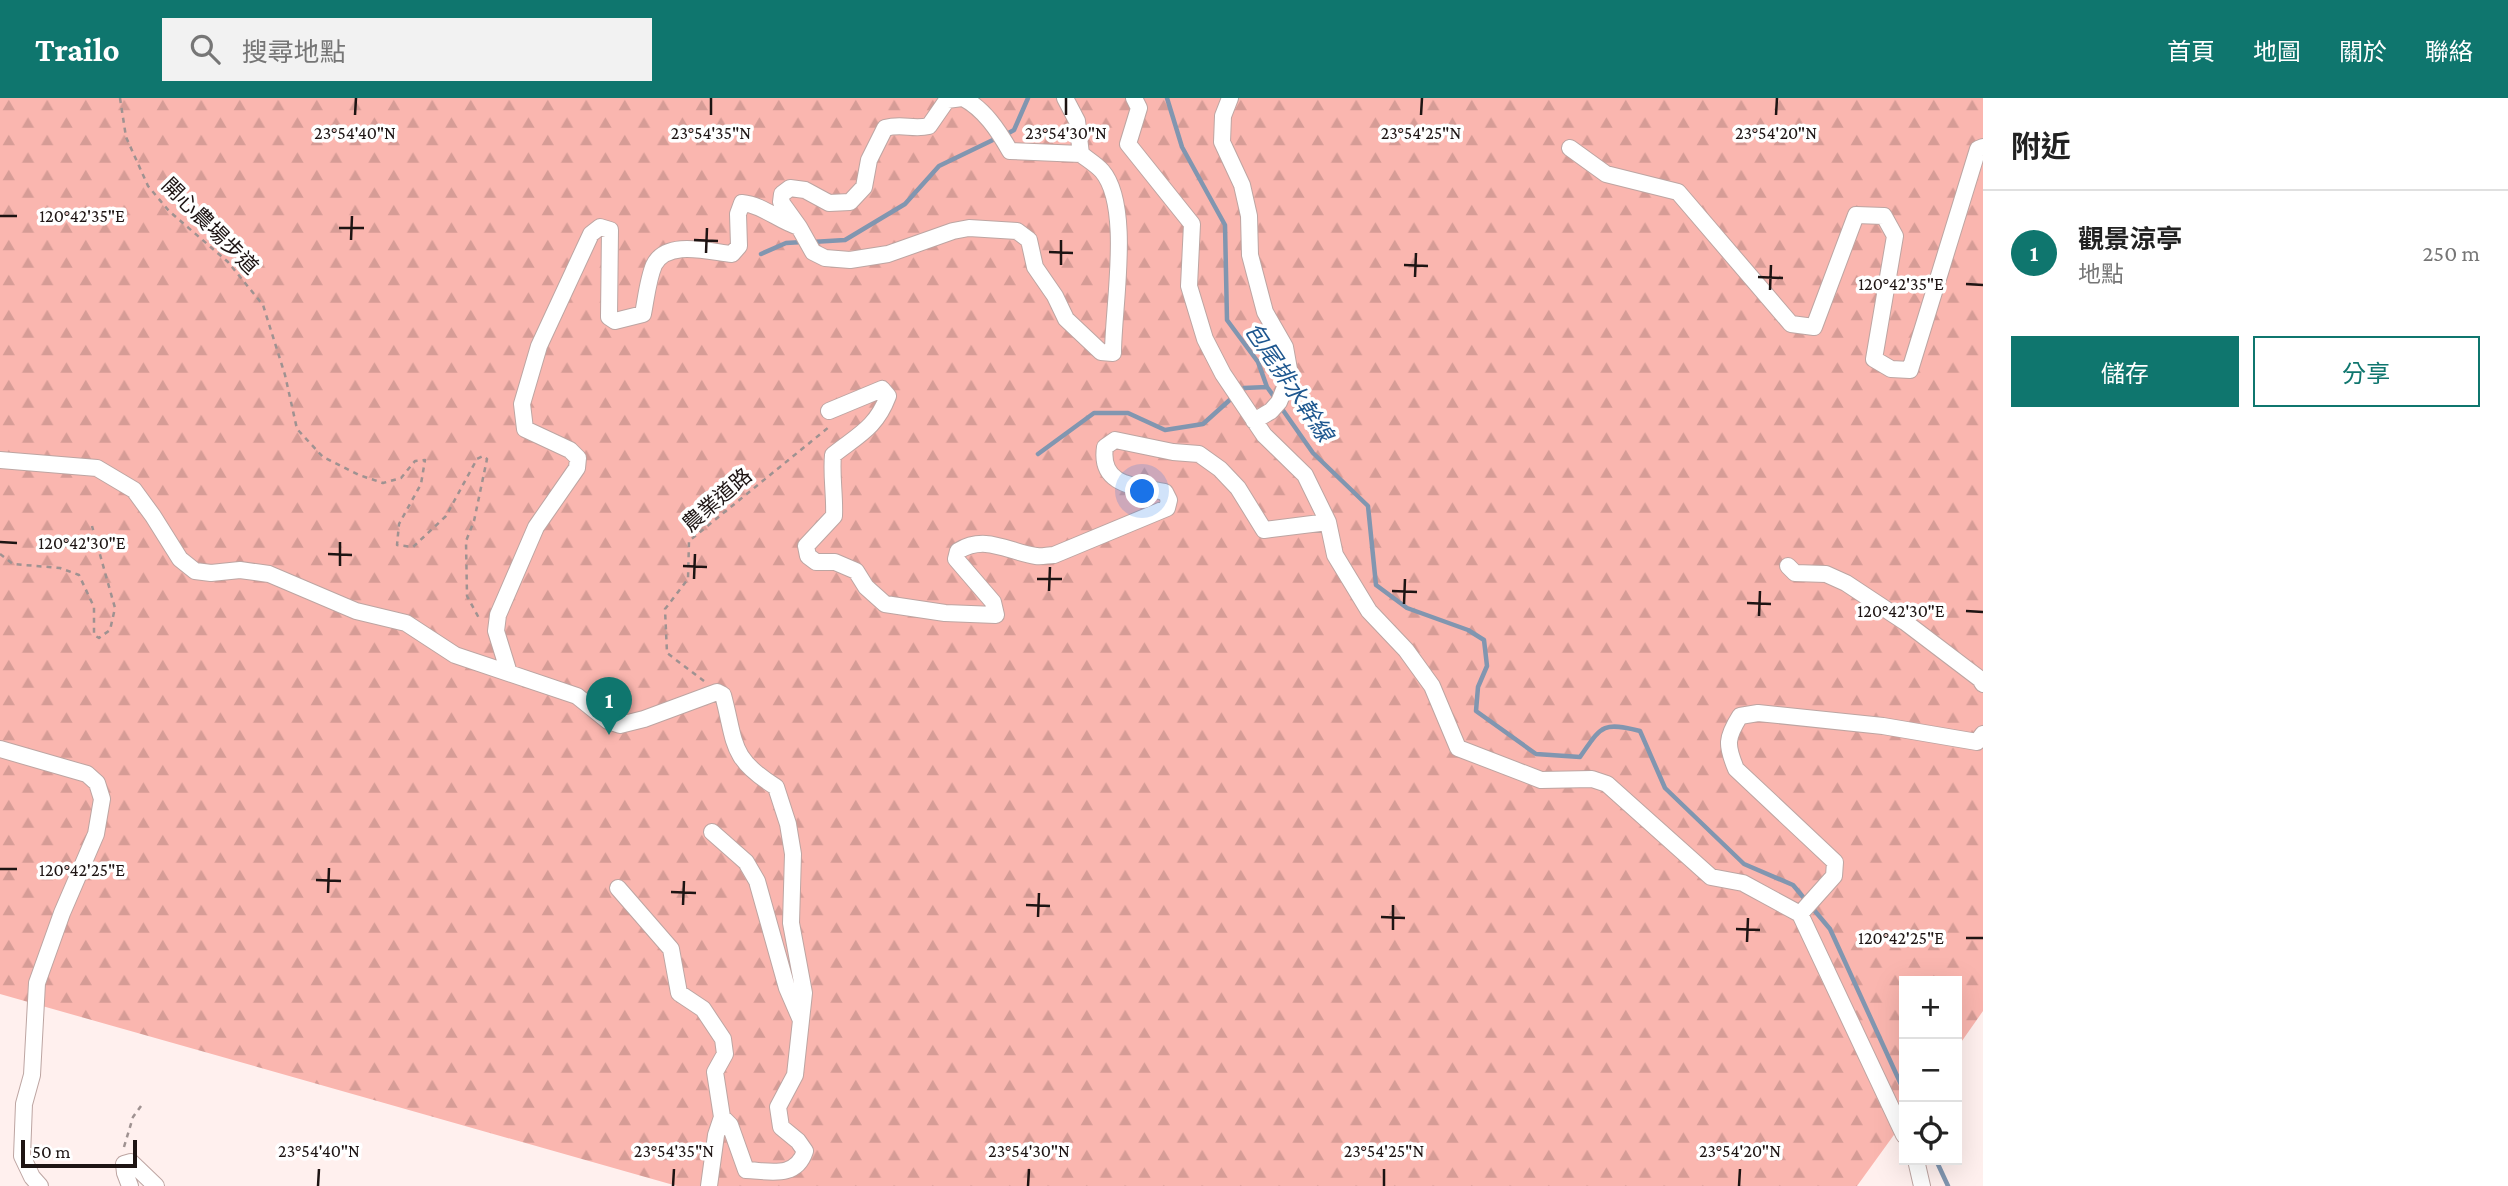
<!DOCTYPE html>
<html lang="zh-TW">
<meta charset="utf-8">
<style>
:root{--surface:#fff;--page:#f2f2f2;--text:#222;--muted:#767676;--line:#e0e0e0;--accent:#0f766e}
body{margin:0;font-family:"Crimson Pro","Noto Sans TC",serif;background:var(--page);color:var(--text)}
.controls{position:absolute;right:21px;bottom:21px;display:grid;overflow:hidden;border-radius:0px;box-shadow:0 7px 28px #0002}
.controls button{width:63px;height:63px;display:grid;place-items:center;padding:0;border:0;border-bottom:2px solid var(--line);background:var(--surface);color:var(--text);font:35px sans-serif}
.scale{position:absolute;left:21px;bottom:18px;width:116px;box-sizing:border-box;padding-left:7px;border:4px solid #1d1413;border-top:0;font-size:19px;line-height:24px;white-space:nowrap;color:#1d1413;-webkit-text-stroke:5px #fff;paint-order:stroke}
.you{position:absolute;left:1143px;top:394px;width:24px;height:24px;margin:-18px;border:5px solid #fff;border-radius:50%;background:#1a73e8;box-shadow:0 0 0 10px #1a73e833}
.badge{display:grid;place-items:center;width:46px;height:46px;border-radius:50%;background:var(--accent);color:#fff;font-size:23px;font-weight:700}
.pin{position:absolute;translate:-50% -58px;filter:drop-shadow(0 2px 4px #0008)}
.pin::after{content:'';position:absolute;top:37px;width:24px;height:21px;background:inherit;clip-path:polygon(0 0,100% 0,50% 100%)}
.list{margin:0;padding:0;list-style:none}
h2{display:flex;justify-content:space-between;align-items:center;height:91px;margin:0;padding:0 28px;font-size:30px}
h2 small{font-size:23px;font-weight:400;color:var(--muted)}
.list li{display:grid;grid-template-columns:46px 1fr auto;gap:21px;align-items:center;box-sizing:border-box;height:126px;padding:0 28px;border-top:2px solid var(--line)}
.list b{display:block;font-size:26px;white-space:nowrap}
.list p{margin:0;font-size:23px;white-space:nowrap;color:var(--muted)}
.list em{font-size:23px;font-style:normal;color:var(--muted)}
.actions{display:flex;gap:14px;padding:21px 28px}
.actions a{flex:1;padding:16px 0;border:2px solid var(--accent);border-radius:0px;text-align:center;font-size:24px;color:var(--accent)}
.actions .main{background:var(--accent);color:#fff}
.icon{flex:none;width:38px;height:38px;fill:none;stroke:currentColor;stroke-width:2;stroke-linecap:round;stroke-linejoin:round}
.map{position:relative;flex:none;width:1983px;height:1088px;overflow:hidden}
header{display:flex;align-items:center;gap:42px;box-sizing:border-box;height:98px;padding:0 35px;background:var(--accent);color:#fff}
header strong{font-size:33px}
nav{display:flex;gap:38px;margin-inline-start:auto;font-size:24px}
.search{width:490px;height:63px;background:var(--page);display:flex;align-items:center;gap:18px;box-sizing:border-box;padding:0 24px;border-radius:0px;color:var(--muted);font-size:26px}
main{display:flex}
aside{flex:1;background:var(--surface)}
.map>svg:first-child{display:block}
.forest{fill:url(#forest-firs)}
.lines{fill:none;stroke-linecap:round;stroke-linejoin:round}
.stream{stroke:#8196b0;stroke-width:4.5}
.minor-casing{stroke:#bda5a2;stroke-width:18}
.path{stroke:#9f9291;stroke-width:2.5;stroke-dasharray:5 5;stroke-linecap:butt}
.minor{stroke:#fff;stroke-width:16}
.ticks{fill:none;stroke:#1d1413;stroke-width:2.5}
.labels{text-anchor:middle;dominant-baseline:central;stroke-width:7;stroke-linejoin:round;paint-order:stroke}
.street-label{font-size:21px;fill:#1d1413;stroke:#fff}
.water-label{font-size:23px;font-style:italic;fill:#1e578f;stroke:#fff}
.ticks-label{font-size:18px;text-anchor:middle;fill:#1d1413;stroke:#fff;stroke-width:7;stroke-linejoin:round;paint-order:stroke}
</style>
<header>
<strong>Trailo</strong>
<div class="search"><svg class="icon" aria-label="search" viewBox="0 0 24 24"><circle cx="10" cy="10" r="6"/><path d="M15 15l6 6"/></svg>搜尋地點</div>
<nav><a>首頁</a><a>地圖</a><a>關於</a><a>聯絡</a></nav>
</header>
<main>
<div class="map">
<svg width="1983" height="1088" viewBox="0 0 1983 1088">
<defs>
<pattern id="forest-firs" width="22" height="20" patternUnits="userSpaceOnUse" patternTransform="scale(1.75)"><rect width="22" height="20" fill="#fab6af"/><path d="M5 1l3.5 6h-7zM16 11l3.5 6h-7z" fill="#d69c96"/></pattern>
</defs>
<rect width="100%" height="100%" fill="#fff0ee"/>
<path class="forest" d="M 0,0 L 1983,0 L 1983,913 L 1957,950 L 1957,883 L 1904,883 L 1904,1023 L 1857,1088 L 677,1088 L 0,896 Z"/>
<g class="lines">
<path class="stream" d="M 1167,0 L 1182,49 L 1225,127 L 1227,222 L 1258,264 L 1267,289 L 1275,300
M 1005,37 L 1014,32 L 1028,0
M 812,144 L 845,142 L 905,106 L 939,68 L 997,40
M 761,156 L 786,145 L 803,144
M 1240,294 L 1244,290 L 1267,289
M 1280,308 L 1313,355 L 1368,408 L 1376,487 L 1407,510 L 1468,532 L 1484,542 L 1487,568 L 1478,589 L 1476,613 L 1536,656 L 1580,659 C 1601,629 1601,623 1640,633 L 1665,690 L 1744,766 L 1793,787 L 1830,831 L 1904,993
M 1038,356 L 1094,315 L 1128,315 L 1165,332 L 1203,326 L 1233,299
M 1936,1062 L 1948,1088"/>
<defs>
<path id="minor" d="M 963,0 C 984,11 998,32 1010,53 L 1081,56
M 1134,0 L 1139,10 L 1128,46 L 1192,126 L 1189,188 L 1205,241 L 1223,276 L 1264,337 L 1305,377 L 1328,424 L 1335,457 L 1369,513 L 1406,552 L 1432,588 L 1458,650 L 1541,682 L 1592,681 L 1607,686 L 1711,779 L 1743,785 L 1800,816 L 1904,1037
M 1230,0 L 1223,18 L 1222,44 L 1242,87 L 1249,118 L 1250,157 L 1265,214 L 1285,249 L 1290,277 L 1279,304 L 1271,313 L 1254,323
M 1570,50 L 1606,76 L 1678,94 L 1791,226 L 1814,229 L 1856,117 L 1884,118 L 1895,138 L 1874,261 L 1891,271 L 1910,272 L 1978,51 L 1983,49
M 799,129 L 813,154 L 825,160 L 850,162 L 888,156 L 953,133 L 969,130 L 1017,133 L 1029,142 L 1035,169 L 1055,198 L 1066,221 L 1101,254 L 1113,255 C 1113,209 1132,108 1102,73 C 1097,67 1087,61 1081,56 L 1077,23 L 1065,0
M 829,313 L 882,291 L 888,298 C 876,330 858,337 833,357 C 831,378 835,397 834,418 L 806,448 L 808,458 L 816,464 L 835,464 L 856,473 L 866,489 L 885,506 L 945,515 L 996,517 L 993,504 L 956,461 L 958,453 C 986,436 1008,454 1036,458 C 1042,459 1048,457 1054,457 L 1167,410 L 1169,402 L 1165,394 C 1137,388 1099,389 1105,349 L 1115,342 L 1173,354 L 1199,356 L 1220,371 L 1238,390 L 1264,432 L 1328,424
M 0,362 L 97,370 L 134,392 L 153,418 L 180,461 L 195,473 L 211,475 L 240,472 L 269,476 L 356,513 L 406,525 L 455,557 L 577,598 L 608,623 L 620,627 L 644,621 L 717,594 L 723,597 C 736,645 729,660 776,689 L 788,726 L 793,756 L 791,825 L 804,895 L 795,977 L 778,1009 L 781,1029 L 798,1043 L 805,1053 C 796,1081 770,1073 746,1072 L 730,1027 L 722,1019 L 716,1037 L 709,1088
M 1788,468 L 1795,475 L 1826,476 L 1846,485 L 1905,524 L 1980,581 L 1983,586
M 509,575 L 496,533 L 498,517 L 536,429 L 577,370 L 578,360 L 570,352 L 525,331 L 522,306 L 539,248 L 591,136 L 600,129 L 610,132 L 609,219 L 615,223 L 643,216 C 646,201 648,181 654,167 C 667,141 710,154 732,156 L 739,148 L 738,116 L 742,105 C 763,107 779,123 799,129 L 781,104 L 782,96 L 790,90 L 805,92 L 829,105 L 850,104 L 864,89 L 869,62 L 885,30 C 903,25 912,32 929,28 L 947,2 L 962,0
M 0,651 L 87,676 L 97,685 L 102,701 L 96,736 L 62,815 L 37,885 L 32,977 L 24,1006 L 22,1058 L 32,1079 L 40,1088
M 712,734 L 746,764 L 757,783 L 787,890 L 800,920
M 618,790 L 671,851 L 679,895 L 703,911 L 723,941 L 725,956 L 715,974 L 722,1019
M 1800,816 L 1834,778 L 1835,764 L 1736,671 C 1726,647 1726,640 1740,618 L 1758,615 L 1883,628 L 1977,644 L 1983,636
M 1916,1062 L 1922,1088
M 130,1088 L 125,1075 L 124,1066 L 131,1064 L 156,1088"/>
</defs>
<use href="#minor" class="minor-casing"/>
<path class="path" d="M 120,0 L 126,39 L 148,88 L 169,113 L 228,164 L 263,207 L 285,277 L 297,331 L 323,359 L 359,377 L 383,385 L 401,380 L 415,363 L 425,362 L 421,386 L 399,426 L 397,447 L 413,449 L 446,418 L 477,361 L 483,358 L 487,361 L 474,423 L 466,443 L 467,498 L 480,522
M 0,456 L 13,466 L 60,470 L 79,477 L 94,509 L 94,537 L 99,540 L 110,532 L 115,510 L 92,428
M 704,583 L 667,555 L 665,511 L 688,481 L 689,443 L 829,329
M 124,1049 L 133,1019 L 141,1008"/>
<use href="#minor" class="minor"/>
</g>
<path class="ticks" d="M 355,17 L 356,0M 711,17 L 711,0M 1066,17 L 1066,0M 1421,17 L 1422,0M 1776,17 L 1777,0M 0,118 L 17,118M 339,130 L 364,130M 351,142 L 352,118M 694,142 L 718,143M 1049,154 L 1073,155M 706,155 L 707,130M 1061,167 L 1061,142M 1404,167 L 1428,168M 1415,179 L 1416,155M 1758,179 L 1783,180M 1966,186 L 1983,187M 1770,192 L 1771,167M 0,444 L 17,445M 328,456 L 352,457M 340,468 L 340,444M 683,468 L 707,469M 694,481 L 695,456M 1037,481 L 1062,481M 1049,493 L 1050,469M 1392,493 L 1417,494M 1747,505 L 1771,506M 1404,506 L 1405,481M 1966,513 L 1983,514M 1759,518 L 1760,493M 0,771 L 17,771M 316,782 L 341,783M 671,794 L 696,795M 328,795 L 329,770M 683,807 L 684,783M 1026,807 L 1050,808M 1038,819 L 1039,795M 1381,819 L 1405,820M 1736,831 L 1760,832M 1393,832 L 1393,807M 1966,840 L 1983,840M 1747,844 L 1748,820M 318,1088 L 319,1071M 673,1088 L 674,1071M 1028,1088 L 1029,1071M 1384,1088 L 1384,1071M 1739,1088 L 1740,1071"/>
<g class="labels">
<g class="street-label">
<text transform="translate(210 128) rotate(45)">開心農場步道</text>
<text transform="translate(717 402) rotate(-41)">農業道路</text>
</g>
<g class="water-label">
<text transform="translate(1289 284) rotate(56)">包尾排水幹線</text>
</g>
</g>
<g class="ticks-label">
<text x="355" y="41">23°54'40"N</text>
<text x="711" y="41">23°54'35"N</text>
<text x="1066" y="41">23°54'30"N</text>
<text x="1421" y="41">23°54'25"N</text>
<text x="1776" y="41">23°54'20"N</text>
<text x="82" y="124">120°42'35"E</text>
<text x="1901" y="192">120°42'35"E</text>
<text x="82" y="451">120°42'30"E</text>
<text x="1901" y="519">120°42'30"E</text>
<text x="82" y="778">120°42'25"E</text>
<text x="1901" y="846">120°42'25"E</text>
<text x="319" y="1059">23°54'40"N</text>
<text x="674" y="1059">23°54'35"N</text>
<text x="1029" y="1059">23°54'30"N</text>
<text x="1384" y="1059">23°54'25"N</text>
<text x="1740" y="1059">23°54'20"N</text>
</g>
</svg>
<div class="controls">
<button>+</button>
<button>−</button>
<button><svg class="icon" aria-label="locate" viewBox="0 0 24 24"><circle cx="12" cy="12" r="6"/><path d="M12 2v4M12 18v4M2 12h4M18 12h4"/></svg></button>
</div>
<div class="scale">50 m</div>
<div class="you"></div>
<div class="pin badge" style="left:609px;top:637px">1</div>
</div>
<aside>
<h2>附近<small></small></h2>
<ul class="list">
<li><span class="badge">1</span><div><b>觀景涼亭</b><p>地點</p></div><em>250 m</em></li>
</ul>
<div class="actions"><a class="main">儲存</a><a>分享</a></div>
</aside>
</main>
